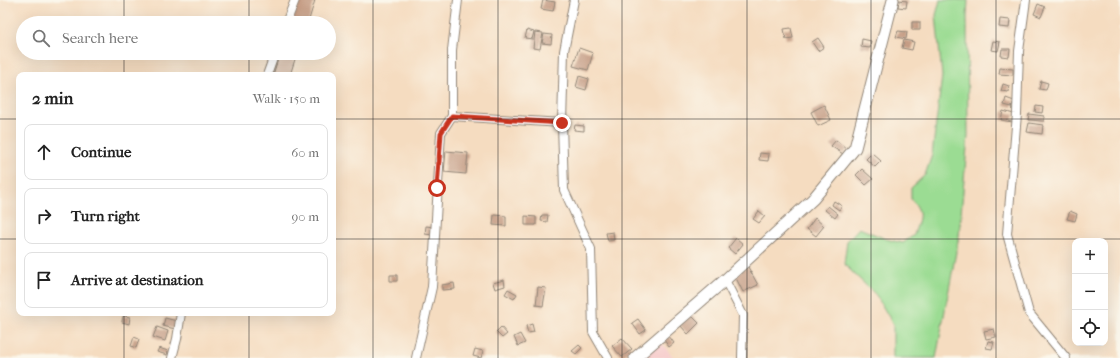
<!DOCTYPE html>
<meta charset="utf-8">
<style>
:root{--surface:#fff;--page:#f6f6f6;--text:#222;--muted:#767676;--line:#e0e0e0}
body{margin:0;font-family:"IM FELL French Canon",serif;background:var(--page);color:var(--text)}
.controls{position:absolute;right:12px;bottom:12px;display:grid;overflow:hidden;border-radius:8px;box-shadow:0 4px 16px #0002}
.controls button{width:36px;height:36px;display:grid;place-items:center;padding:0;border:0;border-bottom:1px solid var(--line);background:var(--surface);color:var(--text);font:20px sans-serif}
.stop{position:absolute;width:12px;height:12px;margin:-9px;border:3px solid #c8321e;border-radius:50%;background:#fff}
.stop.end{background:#c8321e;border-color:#fff;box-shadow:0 1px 4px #0008}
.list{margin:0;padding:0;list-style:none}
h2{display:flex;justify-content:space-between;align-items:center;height:52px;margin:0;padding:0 16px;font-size:17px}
h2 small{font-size:13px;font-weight:400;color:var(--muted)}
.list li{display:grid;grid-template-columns:26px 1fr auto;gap:12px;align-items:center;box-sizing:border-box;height:56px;margin:0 8px 8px;padding:0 8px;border:1px solid var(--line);border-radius:8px}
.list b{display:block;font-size:15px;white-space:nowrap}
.list em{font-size:13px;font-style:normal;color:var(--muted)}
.icon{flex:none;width:22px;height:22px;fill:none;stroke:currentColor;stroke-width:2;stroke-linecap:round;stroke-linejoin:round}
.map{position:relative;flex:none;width:1120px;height:358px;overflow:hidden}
.search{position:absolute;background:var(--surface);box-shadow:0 4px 16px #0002;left:16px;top:16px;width:320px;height:44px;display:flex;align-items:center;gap:10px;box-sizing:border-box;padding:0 14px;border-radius:22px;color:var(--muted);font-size:15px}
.panel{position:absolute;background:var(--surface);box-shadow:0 4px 16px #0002;left:16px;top:72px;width:320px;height:244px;border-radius:8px}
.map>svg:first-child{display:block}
.built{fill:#f7d0cf}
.green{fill:#9bdc93;stroke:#63845f}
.building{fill:#c59c84}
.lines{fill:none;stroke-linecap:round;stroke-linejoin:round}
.street-casing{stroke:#908476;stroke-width:10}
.secondary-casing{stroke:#908476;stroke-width:13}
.street{stroke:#fff;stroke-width:8}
.secondary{stroke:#fff;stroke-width:11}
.route{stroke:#c8321e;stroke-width:5}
.grid{fill:none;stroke:#2b2b2b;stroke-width:1;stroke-opacity:0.55}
</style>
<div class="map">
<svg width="1120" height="358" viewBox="0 0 1120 358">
<rect width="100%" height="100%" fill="#fbf7ec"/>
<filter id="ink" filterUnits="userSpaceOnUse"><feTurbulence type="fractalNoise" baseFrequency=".025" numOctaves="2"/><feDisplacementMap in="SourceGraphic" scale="8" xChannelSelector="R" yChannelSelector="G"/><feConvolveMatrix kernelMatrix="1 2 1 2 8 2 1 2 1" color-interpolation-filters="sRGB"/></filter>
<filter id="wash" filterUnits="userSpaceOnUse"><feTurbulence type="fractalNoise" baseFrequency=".012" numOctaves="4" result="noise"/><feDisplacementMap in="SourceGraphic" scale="16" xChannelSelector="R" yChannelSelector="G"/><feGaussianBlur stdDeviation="0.9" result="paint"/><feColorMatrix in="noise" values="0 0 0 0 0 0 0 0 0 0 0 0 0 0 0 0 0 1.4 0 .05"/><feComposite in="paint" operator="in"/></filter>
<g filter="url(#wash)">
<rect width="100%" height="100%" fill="#f5dcc0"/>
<path class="built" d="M 660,341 L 674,358 L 640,358 Z"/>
<path class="green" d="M 940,0 L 968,0 L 967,17 L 968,136 L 959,236 L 936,358 L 893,358 L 893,324 L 876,295 L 844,264 L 847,241 L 859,228 L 886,239 L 903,243 L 914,235 C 919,218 924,213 911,199 L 911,188 L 925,175 L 932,155 L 942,76 L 936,15 Z"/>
<g id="blocks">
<path class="building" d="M 298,0 L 315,0 L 308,23 L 291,23 Z
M 543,0 L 555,2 L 553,11 L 541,9 Z
M 899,0 L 907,1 L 906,8 L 898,7 Z
M 1038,4 L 1045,7 L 1041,17 L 1034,14 Z
M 1000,19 L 1010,20 L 1009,28 L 999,27 Z
M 912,22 L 920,22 L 920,30 L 912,30 Z
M 791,28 L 793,38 L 786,39 L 784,29 Z
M 527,30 L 534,32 L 532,39 L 525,38 Z
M 898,31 L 907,32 L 906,39 L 896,37 Z
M 535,32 L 543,33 L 540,49 L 533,48 Z
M 544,34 L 552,35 L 551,44 L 542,43 Z
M 818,38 L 824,47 L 818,51 L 812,42 Z
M 862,39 L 871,41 L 870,48 L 861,47 Z
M 904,40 L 914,42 L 912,50 L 902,48 Z
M 993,41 L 1000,42 L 998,51 L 991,50 Z
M 579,48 L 593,53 L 588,70 L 573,66 Z
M 1002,49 L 1010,49 L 1009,57 L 1001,56 Z
M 255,53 L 266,53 L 265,59 L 254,58 Z
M 280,53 L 297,53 L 290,75 L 273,75 Z
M 1000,68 L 1013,69 L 1013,75 L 999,74 Z
M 579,76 L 589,79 L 586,90 L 576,87 Z
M 1041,81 L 1048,83 L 1046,90 L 1039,89 Z
M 1003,84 L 1009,86 L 1008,92 L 1001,91 Z
M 1006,98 L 1014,101 L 1012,107 L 1004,105 Z
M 824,105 L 831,120 L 818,126 L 811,112 Z
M 1036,106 L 1043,107 L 1042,113 L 1035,112 Z
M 1003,111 L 1014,114 L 1012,122 L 1001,120 Z
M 1029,114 L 1044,116 L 1044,121 L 1028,120 Z
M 1029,123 L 1043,125 L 1042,134 L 1027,132 Z
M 575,125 L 584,126 L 584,131 L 574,130 Z
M 836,140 L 847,149 L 843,154 L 831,146 Z
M 446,151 L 468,153 L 466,174 L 444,172 Z
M 760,153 L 769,154 L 768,161 L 759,160 Z
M 872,153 L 881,161 L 875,167 L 866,159 Z
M 862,169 L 873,179 L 866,185 L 856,175 Z
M 834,201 L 842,206 L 839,210 L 832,205 Z
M 828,206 L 838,214 L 835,218 L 825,210 Z
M 759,211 L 765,216 L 759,223 L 753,219 Z
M 1070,211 L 1077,214 L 1075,221 L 1067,219 Z
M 494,215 L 506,216 L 506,226 L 493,225 Z
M 542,215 L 548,215 L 547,222 L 541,221 Z
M 525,216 L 536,217 L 536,225 L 525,225 Z
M 815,218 L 824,226 L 816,236 L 807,229 Z
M 426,226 L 433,227 L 432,235 L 425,234 Z
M 613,232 L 614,240 L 608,241 L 606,233 Z
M 736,238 L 743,244 L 735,254 L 728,248 Z
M 748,267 L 758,285 L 743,292 L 734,274 Z
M 390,275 L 397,275 L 397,281 L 390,281 Z
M 504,280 L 505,286 L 495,289 L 493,283 Z
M 454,283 L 455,289 L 442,290 L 442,285 Z
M 538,287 L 546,288 L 543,306 L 536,305 Z
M 508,289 L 517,294 L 514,299 L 505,294 Z
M 691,315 L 699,323 L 688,334 L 680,325 Z
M 123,316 L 130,317 L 129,324 L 122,322 Z
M 165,318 L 177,321 L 175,329 L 163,326 Z
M 638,319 L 646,330 L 640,334 L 632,323 Z
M 532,324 L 534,332 L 528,333 L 526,326 Z
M 157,327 L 168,331 L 165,341 L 153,337 Z
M 501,327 L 507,334 L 502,338 L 496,332 Z
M 994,329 L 996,337 L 986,339 L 984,331 Z
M 520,334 L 525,343 L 518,346 L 514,337 Z
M 669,336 L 674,343 L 669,347 L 664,340 Z
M 134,337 L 139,339 L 136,348 L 131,346 Z
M 622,338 L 632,349 L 622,357 L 612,346 Z
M 988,341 L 994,342 L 992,349 L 986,348 Z
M 579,345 L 582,348 L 576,354 L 572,351 Z
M 159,348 L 168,351 L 167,355 L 157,352 Z
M 475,349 L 483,351 L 481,358 L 473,356 Z"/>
</g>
</g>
<g filter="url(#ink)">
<use href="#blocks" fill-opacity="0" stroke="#908476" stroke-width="1"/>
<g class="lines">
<defs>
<path id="street" d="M 458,0 L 452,50 L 452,116 L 562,123
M 574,0 L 564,51 L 562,123 L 564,190 L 591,249 L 593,332 L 608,358
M 1026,0 L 1019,51 L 1017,114 L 1007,234 L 1029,313 L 1066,358
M 286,23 L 295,0
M 267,75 L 275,53
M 725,280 L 743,315 L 742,358
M 172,358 L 177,339 L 181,313
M 416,358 L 432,287 L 441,133 L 452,116"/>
<path id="secondary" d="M 635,358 L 725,280 L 813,199 L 855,148 L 893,0"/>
</defs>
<use href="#street" class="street-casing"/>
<use href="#secondary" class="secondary-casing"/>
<use href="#street" class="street"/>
<use href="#secondary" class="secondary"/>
</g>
</g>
<g class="lines" filter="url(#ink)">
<path class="route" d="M 437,188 L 441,133 L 452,116 L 562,123"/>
</g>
<path class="grid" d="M 124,0 L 124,23M 249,0 L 249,23M 373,0 L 373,358M 498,0 L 498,358M 622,0 L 622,358M 747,0 L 747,358M 871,0 L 871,358M 996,0 L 996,358M 124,53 L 124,75M 249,53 L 249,75M 0,119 L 19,119M 333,119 L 1120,119M 0,239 L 19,239M 333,239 L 1120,239M 124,313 L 124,358M 249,313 L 249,358"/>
</svg>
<div class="controls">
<button>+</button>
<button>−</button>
<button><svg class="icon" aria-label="locate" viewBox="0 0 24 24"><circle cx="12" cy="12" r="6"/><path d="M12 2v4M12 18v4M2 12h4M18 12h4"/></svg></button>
</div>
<div class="stop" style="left:437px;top:188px"></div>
<div class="stop end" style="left:562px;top:123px"></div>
<div class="search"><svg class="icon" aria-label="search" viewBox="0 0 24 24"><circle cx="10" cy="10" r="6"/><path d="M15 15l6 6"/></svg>Search here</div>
<section class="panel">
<h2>2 min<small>Walk · 150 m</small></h2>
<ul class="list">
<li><svg class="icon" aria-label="ahead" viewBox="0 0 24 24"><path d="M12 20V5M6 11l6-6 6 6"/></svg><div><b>Continue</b></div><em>60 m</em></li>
<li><svg class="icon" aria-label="right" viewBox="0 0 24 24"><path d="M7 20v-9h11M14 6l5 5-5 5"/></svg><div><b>Turn right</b></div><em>90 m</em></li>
<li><svg class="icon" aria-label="arrive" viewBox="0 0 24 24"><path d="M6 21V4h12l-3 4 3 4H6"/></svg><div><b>Arrive at destination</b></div></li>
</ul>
</section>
</div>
